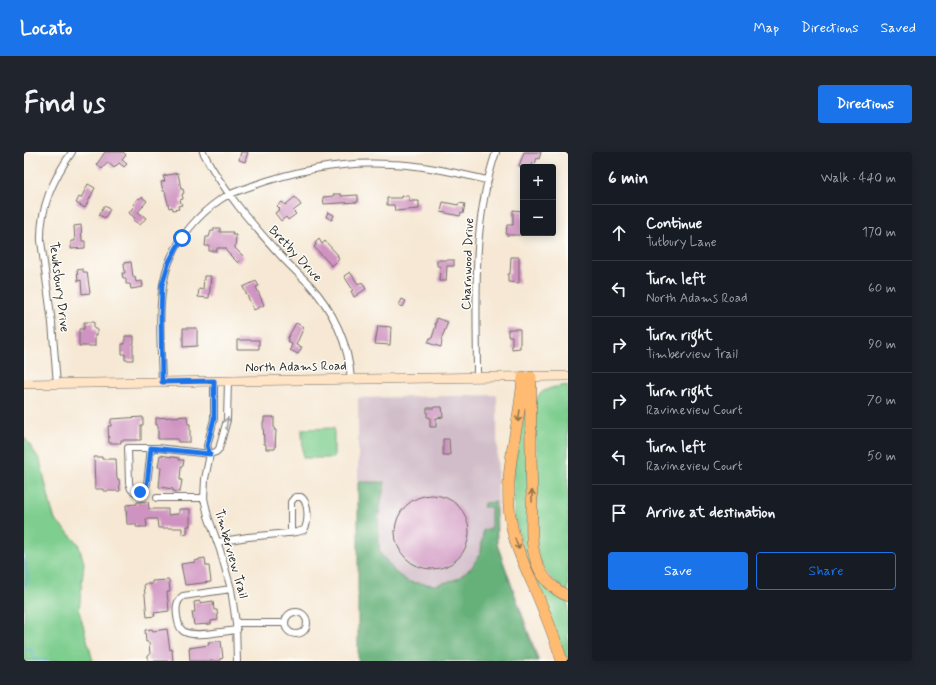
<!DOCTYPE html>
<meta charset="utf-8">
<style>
:root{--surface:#171b24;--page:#20242c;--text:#f1f3f6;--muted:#9ea1a6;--line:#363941;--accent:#1a73e8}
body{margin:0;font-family:Mynerve,sans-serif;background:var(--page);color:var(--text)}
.controls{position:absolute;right:12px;top:12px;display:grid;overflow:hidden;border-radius:4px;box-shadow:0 2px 10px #0003}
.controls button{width:36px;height:36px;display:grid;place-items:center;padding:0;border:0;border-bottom:1px solid var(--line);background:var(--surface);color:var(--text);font:20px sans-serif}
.stop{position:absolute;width:12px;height:12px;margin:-9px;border:3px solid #1a73e8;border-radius:50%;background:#fff}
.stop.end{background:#1a73e8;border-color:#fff;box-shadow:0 1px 4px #0008}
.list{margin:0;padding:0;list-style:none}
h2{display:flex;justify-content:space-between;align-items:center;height:52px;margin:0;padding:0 16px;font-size:17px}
h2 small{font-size:13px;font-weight:400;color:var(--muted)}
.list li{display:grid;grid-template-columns:26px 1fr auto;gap:12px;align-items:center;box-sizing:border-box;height:56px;padding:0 16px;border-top:1px solid var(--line)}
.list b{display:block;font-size:15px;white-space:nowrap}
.list p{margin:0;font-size:13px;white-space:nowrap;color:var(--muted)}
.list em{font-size:13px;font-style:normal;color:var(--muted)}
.actions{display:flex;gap:8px;padding:12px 16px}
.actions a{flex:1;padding:9px 0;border:1px solid var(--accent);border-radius:4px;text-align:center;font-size:14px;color:var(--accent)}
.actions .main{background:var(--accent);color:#fff}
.icon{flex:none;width:22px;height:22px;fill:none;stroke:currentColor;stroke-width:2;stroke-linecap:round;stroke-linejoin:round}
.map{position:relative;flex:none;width:544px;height:509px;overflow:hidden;border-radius:4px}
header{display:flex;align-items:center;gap:24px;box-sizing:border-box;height:56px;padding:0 20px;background:var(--accent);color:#fff}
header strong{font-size:19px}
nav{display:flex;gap:22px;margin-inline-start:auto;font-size:14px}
.intro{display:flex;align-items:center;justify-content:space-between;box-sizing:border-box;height:96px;padding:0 24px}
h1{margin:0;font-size:28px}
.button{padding:10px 18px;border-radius:4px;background:var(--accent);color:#fff;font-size:14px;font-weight:700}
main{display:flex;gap:24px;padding:0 24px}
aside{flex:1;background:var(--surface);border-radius:4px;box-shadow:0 2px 10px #0003}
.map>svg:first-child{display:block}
.industrial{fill:#d1bdc9}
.green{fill:#7ece8f;stroke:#547c5d}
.forest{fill:#66b17a;stroke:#486e52}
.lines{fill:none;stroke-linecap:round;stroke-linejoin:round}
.stream{stroke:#5cb3d9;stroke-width:1.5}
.building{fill:#cf93c1}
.street-casing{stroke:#726d66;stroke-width:8}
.secondary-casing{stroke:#726d66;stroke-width:10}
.highway-casing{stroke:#726d66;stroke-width:12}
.street{stroke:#fff;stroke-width:6}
.secondary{stroke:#ffe4c6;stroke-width:9}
.highway{stroke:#febb71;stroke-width:11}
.oneway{stroke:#94734e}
.oneway2{stroke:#a0a0a0}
.route{stroke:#1a73e8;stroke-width:5}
.labels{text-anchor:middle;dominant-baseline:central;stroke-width:3;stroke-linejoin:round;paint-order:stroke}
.street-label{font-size:13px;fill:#2b2b2b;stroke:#fdfcf7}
</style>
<header>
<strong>Locato</strong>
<nav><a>Map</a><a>Directions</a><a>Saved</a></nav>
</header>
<div class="intro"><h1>Find us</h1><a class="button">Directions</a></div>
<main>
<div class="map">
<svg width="544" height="509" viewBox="0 0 544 509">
<rect width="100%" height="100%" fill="#fdfcf7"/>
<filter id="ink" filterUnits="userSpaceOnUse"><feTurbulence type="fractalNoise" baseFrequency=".025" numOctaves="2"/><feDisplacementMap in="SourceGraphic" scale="8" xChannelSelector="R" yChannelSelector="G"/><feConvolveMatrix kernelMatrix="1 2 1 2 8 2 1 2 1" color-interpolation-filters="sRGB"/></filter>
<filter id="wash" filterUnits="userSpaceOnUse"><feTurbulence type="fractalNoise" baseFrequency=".012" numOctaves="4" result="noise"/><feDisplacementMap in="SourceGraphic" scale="16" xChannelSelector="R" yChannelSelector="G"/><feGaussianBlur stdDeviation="0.9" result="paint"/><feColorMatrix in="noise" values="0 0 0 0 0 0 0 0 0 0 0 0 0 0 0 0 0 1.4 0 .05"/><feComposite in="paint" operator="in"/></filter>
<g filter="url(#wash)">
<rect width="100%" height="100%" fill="#f6e8d4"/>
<path class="industrial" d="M 473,243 L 474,392 L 516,509 L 334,509 L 334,246 Z"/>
<path class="green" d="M 544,233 L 544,439 C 533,432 525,425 518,414 C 507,394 512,337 513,313 C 513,293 511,274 510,254 C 513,237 528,235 544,233 Z
M 502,250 L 508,412 C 516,432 525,440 544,449 L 544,509 L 541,509 L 501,404 L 490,364 L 489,321 Z
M 310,276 L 310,306 L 279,306 L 278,277 Z
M 0,285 L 16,308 L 27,355 L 31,368 L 54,391 L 60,411 L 55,459 L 69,509 L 0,509 Z"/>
<path class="forest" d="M 334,330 L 361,330 L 354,366 L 354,383 L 356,401 L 372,421 L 385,430 L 412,433 L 433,427 L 448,415 L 457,400 L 459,378 L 467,378 L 467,355 L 459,355 L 460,351 L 471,350 L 473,393 L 514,509 L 334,509 Z"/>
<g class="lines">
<path class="stream" d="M 0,400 L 4,427 L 0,436
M 0,498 L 8,498 L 9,506 L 12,508 L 24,509"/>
</g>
<g id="blocks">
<path class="building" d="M 81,0 L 99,0 L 102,3 L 98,8 L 103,12 L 100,15 L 95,11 L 90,16 L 84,10 L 78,17 L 73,12 Z
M 217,0 L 224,0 L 221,10 L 215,8 Z
M 500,0 L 517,0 L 515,7 L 513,6 L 511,12 L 509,11 L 507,15 L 499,15 L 495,14 Z
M 154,21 L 157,37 L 159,37 L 160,41 L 158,42 L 159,47 L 156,48 L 158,53 L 154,54 L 155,57 L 149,58 L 148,55 L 145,56 L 141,39 L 139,39 L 137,30 L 141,29 L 139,24 Z
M 64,32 L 71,36 L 61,56 L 52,51 L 55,45 L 57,46 Z
M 309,42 L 317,42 L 317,44 L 334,43 L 334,50 L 300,52 L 299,45 L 310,44 Z
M 378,44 L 385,44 L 385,49 L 395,49 L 395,57 L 371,59 L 370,53 L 363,53 L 363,46 L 378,46 Z
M 118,45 L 123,49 L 114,60 L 122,66 L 116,73 L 109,68 L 111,66 L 105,61 L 110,54 L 109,53 L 114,46 L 115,47 Z
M 271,45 L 277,53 L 269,59 L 272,62 L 264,68 L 262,65 L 257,69 L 251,61 L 256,57 L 253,54 L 258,50 L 261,53 Z
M 419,50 L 434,53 L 435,51 L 441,52 L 439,62 L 437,61 L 436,64 L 417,60 Z
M 80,54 L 86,57 L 81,66 L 75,63 Z
M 489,58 L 499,59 L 499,83 L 482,83 L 483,73 L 489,73 Z
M 304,60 L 310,63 L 308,68 L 302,65 Z
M 57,73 L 58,89 L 61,89 L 61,96 L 47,97 L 47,89 L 51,89 L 50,74 Z
M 190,76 L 196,76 L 196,80 L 209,80 L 208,83 L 212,83 L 211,96 L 220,105 L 214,111 L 202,99 L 202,96 L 193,96 L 193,99 L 185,99 L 185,94 L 181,94 L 182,85 L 185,85 L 187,79 L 190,79 Z
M 295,87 L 298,92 L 301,89 L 314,103 L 313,104 L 315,107 L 308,114 L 290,95 L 292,93 L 291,91 Z
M 487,105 L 495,105 L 495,131 L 484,130 L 484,122 L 486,122 Z
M 413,108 L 430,108 L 430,114 L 423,114 L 422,129 L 415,129 L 416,114 L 413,114 Z
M 107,110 L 109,125 L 111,125 L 112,130 L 118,129 L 119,135 L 107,137 L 106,132 L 102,132 L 102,126 L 99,126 L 98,121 L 101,121 L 100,111 Z
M 59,117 L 59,120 L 63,120 L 66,141 L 58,142 L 57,128 L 54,129 L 53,118 Z
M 326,120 L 334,132 L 338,130 L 342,137 L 330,145 L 327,139 L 329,138 L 320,124 Z
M 180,124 L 187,124 L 185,146 L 174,145 L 175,137 L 179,138 Z
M 232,129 L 235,134 L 232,135 L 240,153 L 230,158 L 219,135 Z
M 378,147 L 382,149 L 379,155 L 375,153 Z
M 413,166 L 424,170 L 417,188 L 418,189 L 417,195 L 404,191 L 406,186 L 408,186 L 412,173 L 411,173 Z
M 60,170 L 70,170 L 70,177 L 73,177 L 73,183 L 71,183 L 71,194 L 55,194 L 55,177 L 60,177 Z
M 272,171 L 280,175 L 272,193 L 278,195 L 274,202 L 266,198 L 268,192 L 264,190 L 265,188 L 263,187 Z
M 354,174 L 367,175 L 366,193 L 351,192 Z
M 159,176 L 173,176 L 173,194 L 159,195 Z
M 484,177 L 496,177 L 496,196 L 488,197 L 488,184 L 484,184 Z
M 101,184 L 110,184 L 110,191 L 109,191 L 109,208 L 101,208 L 101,202 L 98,202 L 98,192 L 101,192 Z
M 213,188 L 235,188 L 235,197 L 213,197 Z
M 410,255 L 418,255 L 419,265 L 412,266 L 412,275 L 406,275 L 406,265 L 403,265 L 403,256 L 410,256 Z
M 163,264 L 164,272 L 166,272 L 166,290 L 154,290 L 154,287 L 134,287 L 134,273 L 132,273 L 132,266 Z
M 119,265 L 119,273 L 117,273 L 117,288 L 97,288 L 97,291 L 85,291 L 84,274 L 87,274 L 87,267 Z
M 240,265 L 250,265 L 250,278 L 252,278 L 251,297 L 242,297 L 242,292 L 240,292 L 239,270 L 240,270 Z
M 419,287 L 425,287 L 426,303 L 419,303 Z
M 136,303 L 155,306 L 155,308 L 160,308 L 159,314 L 157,314 L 156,328 L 158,328 L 156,340 L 149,339 L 149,337 L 135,335 L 137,315 L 134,315 Z
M 70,305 L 78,305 L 78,307 L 92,307 L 93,327 L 95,327 L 96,339 L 79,339 L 79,337 L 71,337 Z
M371 380a37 37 0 1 1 74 0a37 37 0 1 1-74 0Z
M 124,349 L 125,357 L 144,357 L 144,363 L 155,362 L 155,357 L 166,357 L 166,374 L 163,374 L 163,382 L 158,383 L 158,376 L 134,376 L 133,367 L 122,367 L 123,375 L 112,375 L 112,372 L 103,372 L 102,353 L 113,352 L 113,350 Z
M 181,406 L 182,414 L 185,414 L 187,430 L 161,433 L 157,412 L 171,410 L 171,409 L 175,408 L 175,407 Z
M 145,428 L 146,440 L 143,440 L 145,459 L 130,461 L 131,464 L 123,465 L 120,432 L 128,432 L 128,429 Z
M 176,449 L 176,451 L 189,449 L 190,458 L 193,458 L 194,468 L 187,469 L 187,472 L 170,473 L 168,460 L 171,460 L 170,450 Z
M 128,477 L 129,479 L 143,477 L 146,498 L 148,497 L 149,509 L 124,509 L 124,503 L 126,503 L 125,490 L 122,490 L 121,478 Z
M 197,489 L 199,506 L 196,507 L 196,509 L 166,509 L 165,496 L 185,493 L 184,490 Z"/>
</g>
</g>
<g filter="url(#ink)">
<use href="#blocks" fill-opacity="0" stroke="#726d66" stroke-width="1"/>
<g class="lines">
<defs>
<path id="street" d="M 179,0 C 199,39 228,72 257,104 C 266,114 276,123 285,132 C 309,158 325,192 327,228
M 453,226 C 453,150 447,73 472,0
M 190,229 L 190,267 L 183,294 L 186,302 L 181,327 L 180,346 L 184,364 L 196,398 L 207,437 L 212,471 L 213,509
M 138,230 C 137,193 132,144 145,110 C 155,85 175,62 197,47 C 206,41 217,38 228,34 C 272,18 320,9 367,12 C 400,13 432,21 463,28
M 33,232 L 28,171 L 17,89 C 16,55 29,27 48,0
M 127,296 L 123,332 L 118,339 L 111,340 L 107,337 L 105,331 L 104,296 L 134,296 L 186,302 L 192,300 L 195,297 L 203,268 L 204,229
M 133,346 L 180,346
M 193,390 L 224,385 L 273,380 L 280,378 C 285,370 285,350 277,345 L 271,345 L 267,350 L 267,381
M 207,437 L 159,444 C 152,449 152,456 153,464 C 154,469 154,474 158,478 C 166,487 200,479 213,478
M261 471a11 11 0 1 1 22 0a11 11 0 1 1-22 0Z
M 212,471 L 261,471"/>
<path id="secondary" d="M 0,232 L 544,224"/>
<path id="highway" d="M 499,225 C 496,273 478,322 487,370 C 490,391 499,410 508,430 C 519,456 530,482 538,509
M 507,225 C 506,267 507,309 508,351 C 508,370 506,390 512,409 C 517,424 529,438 544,444"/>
</defs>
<use href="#street" class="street-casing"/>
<use href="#secondary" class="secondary-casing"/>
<use href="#highway" class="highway-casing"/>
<use href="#street" class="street"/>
<use href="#secondary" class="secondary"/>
<use href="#highway" class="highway"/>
</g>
<defs><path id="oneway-shaft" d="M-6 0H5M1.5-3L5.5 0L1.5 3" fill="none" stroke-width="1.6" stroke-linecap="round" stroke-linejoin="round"/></defs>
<g class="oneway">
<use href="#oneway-shaft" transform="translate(495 264) rotate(99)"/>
<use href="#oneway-shaft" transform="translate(508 344) rotate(-91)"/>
<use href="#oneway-shaft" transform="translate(493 392) rotate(70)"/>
</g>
<use class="oneway2" href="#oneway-shaft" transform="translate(203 271) rotate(-82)"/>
</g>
<g class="lines" filter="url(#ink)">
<path class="route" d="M 116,340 L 120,337 L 123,332 L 127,296 L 186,302 L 183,294 L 190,267 L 190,229 L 138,230 L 137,164 L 138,133 L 145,110 L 158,86"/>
</g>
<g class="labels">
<g class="street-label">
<text transform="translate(271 102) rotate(47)">Bretby Drive</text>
<text transform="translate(444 112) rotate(-88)">Charnwood Drive</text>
<text transform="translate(35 135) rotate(83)">Tewksbury Drive</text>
<text transform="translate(272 215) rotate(-1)">North Adams Road</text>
<text transform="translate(207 402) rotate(74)">Timberview Trail</text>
</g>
</g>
</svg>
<div class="controls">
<button>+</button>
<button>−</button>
</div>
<div class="stop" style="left:158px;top:86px"></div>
<div class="stop end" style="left:116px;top:340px"></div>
</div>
<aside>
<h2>6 min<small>Walk · 440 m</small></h2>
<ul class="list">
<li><svg class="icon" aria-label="ahead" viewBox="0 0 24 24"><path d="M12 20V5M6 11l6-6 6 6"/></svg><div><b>Continue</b><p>Tutbury Lane</p></div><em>170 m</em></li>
<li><svg class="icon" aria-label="left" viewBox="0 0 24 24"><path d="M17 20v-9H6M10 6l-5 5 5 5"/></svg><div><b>Turn left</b><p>North Adams Road</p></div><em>60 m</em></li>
<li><svg class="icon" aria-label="right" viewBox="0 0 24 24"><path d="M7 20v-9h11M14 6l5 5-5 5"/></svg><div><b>Turn right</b><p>Timberview Trail</p></div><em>90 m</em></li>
<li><svg class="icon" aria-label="right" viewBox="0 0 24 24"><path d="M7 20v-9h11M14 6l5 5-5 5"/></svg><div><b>Turn right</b><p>Ravineview Court</p></div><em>70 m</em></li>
<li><svg class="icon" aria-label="left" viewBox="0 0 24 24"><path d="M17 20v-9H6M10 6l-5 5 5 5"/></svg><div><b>Turn left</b><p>Ravineview Court</p></div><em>50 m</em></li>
<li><svg class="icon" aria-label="arrive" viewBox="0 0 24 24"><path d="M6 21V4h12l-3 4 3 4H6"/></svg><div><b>Arrive at destination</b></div></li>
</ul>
<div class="actions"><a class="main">Save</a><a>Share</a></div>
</aside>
</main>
